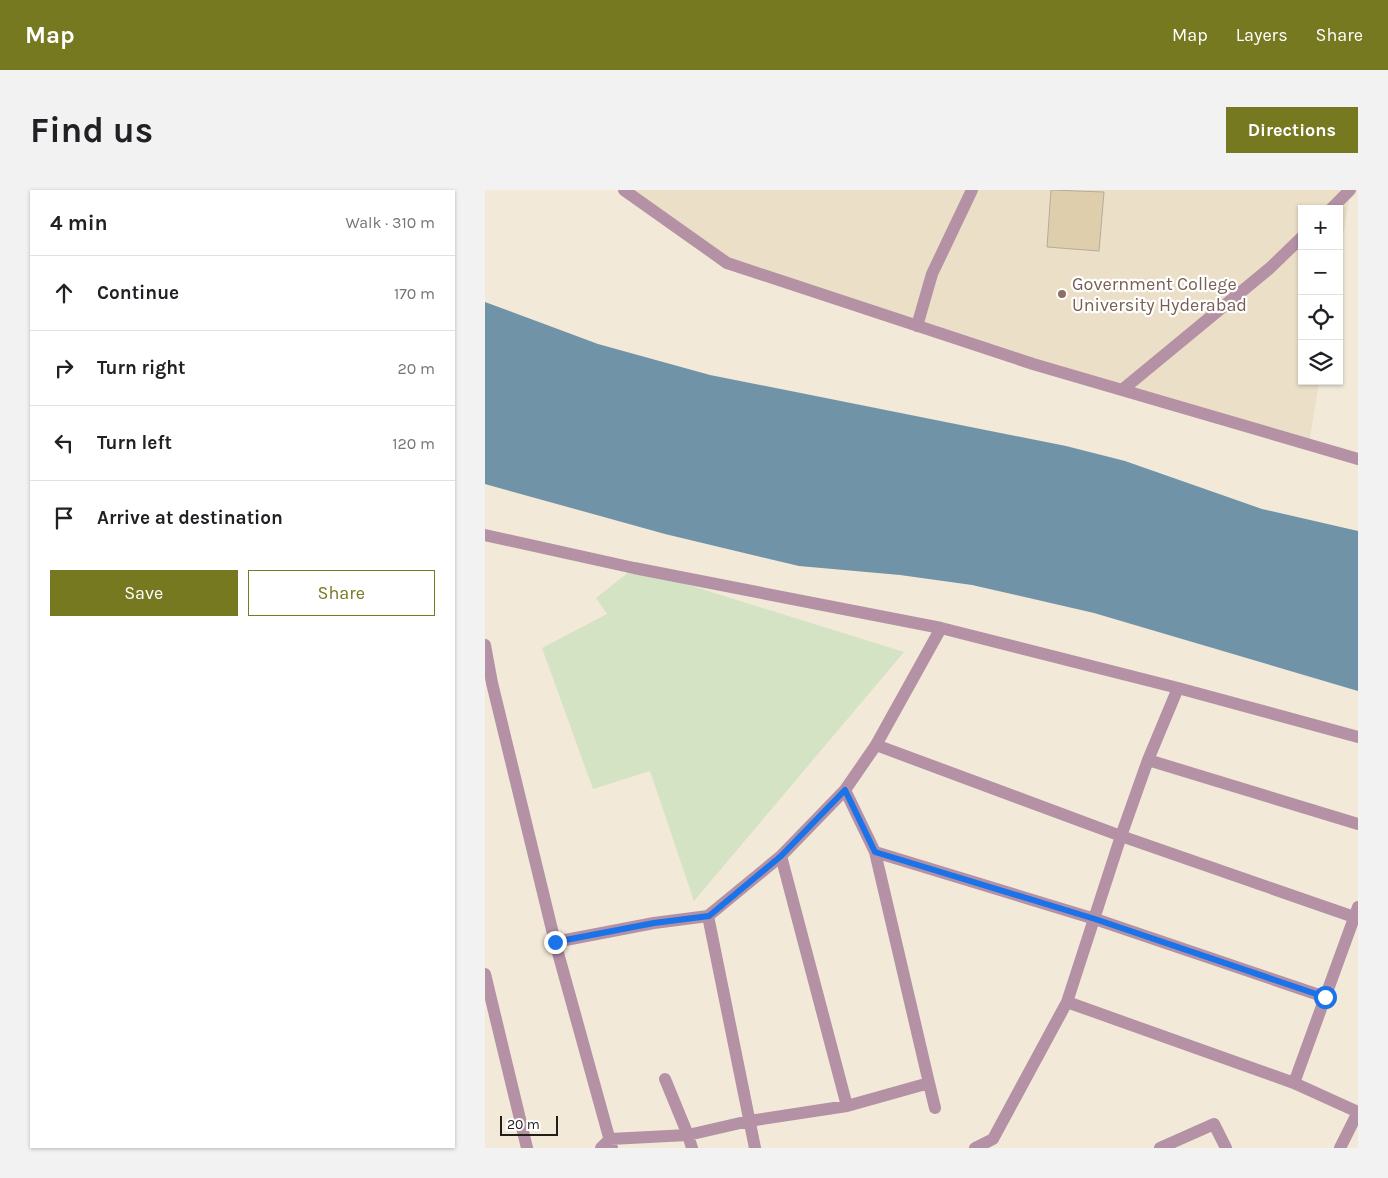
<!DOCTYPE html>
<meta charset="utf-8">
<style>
:root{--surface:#fff;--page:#f2f2f2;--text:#202124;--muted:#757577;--line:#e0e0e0;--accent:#777921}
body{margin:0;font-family:Karla,sans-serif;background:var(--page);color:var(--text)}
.controls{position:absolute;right:15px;top:15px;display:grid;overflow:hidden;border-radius:0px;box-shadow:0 1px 4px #0004}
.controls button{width:45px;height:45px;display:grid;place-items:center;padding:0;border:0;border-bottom:1px solid var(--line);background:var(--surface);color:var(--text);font:25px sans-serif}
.scale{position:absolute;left:15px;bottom:12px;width:58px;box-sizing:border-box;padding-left:5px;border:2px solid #211e18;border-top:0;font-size:14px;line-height:18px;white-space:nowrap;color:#211e18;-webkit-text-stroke:4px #fff;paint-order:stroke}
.stop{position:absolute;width:15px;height:15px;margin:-11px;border:4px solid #1a73e8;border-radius:50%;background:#fff}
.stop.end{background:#1a73e8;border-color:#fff;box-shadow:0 1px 5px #0008}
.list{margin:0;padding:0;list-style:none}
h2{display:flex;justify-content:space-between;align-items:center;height:65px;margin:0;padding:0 20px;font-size:21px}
h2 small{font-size:16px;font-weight:400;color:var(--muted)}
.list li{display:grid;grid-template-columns:32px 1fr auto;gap:15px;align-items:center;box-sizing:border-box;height:75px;padding:0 20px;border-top:1px solid var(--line)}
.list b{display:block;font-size:19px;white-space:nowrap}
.list em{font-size:16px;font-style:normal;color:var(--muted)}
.actions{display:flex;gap:10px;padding:15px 20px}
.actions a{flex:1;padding:11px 0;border:1px solid var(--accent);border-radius:0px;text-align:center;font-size:18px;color:var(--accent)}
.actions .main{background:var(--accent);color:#fff}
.icon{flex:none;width:28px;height:28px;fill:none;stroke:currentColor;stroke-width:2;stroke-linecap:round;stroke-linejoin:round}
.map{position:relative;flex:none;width:873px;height:958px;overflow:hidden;border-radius:0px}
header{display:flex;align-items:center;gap:30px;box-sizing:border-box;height:70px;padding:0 25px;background:var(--accent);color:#fff}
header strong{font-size:24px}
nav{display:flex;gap:28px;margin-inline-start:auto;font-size:18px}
.intro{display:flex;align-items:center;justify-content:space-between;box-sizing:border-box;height:120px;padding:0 30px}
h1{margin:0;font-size:35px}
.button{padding:12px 22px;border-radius:0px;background:var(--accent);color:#fff;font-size:18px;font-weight:700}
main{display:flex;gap:30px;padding:0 30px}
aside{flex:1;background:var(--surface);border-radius:0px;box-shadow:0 1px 4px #0004}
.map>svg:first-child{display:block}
.built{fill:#ebdfc8}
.green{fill:#d4e3c3}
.water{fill:#7193a8}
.building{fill:#dfceac;stroke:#b3ab9c}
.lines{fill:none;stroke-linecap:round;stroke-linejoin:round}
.minor{stroke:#b491a5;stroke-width:12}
.route{stroke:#1a73e8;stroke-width:6}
.education-dot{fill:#8d6e63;stroke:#fff;stroke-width:2}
.labels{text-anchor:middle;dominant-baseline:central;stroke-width:4.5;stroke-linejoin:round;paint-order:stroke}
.education-label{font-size:18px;fill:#785e54;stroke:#fff;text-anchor:start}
</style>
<header>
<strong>Map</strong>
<nav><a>Map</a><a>Layers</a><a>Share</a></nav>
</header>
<div class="intro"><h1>Find us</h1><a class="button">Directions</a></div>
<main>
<aside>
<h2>4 min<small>Walk · 310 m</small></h2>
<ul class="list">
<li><svg class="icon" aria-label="ahead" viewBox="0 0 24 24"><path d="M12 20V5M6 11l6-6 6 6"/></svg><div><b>Continue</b></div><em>170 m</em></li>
<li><svg class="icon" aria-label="right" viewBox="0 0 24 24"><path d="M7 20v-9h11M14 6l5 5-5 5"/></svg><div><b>Turn right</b></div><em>20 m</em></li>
<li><svg class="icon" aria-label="left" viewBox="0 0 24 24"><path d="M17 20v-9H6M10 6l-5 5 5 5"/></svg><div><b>Turn left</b></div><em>120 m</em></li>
<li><svg class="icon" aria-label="arrive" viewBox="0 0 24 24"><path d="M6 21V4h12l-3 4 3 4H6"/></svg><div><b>Arrive at destination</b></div></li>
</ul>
<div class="actions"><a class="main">Save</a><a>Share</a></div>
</aside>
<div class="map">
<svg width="873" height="958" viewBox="0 0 873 958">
<rect width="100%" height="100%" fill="#f2e9d9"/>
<path class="built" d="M 146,0 L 866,0 L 854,67 L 854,19 L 817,19 L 817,191 L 834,191 L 824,255 L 242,73 Z"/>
<path class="green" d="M 149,378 L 419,462 L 209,711 L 165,581 L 108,599 L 57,458 L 122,424 L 111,408 Z"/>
<path class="water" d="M 0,112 L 113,154 L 225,185 L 581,256 L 640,271 L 777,319 L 873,341 L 873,501 L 609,423 L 487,395 L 415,385 L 314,376 L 180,344 L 0,294 Z"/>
<path class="building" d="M 566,0 L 619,2 L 614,61 L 562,57 Z"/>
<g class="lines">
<path class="minor" d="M 139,0 L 242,73 L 548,174 L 873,269
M 846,19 L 865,0
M 432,136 L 447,84 L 487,0
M 637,200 L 785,78 L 817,47
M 0,345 L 149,378 L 456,438 L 693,498 L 873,547
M 0,455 L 7,493 L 70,752 L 127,958
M 391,555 L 636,646 L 869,727
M 663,570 L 873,634
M 360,600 L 390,662 L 444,893
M 390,662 L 610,729 L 840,807
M 296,666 L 362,916
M 223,726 L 270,958
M 70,752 L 169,733 L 223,726 L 296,666 L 360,600 L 391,555 L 456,438
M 0,784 L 42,958
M 582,812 L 809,893 L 873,922
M 180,889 L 203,945 L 207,958
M 809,893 L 873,717
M 116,958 L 125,949 L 203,945 L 264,931 L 362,916 L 444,893 L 450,918
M 490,958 L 508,949 L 582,812 L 636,646 L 663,570 L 693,498
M 675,958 L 729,934 L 741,958
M 855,958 L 873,922"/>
</g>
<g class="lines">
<path class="route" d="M 70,752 L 169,733 L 224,726 L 296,666 L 360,600 L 390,662 L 610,729 L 840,807"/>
</g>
<circle class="education-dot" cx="577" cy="104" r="5"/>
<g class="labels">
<g class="education-label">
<text x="587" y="94">Government College<tspan x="587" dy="21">University Hyderabad</tspan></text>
</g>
</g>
</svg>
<div class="controls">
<button>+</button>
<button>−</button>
<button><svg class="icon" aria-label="locate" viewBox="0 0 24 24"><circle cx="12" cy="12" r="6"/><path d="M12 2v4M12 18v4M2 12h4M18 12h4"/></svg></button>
<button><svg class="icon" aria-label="layers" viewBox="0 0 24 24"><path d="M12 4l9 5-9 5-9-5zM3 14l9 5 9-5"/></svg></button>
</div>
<div class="scale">20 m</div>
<div class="stop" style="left:840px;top:807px"></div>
<div class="stop end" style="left:70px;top:752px"></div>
</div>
</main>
